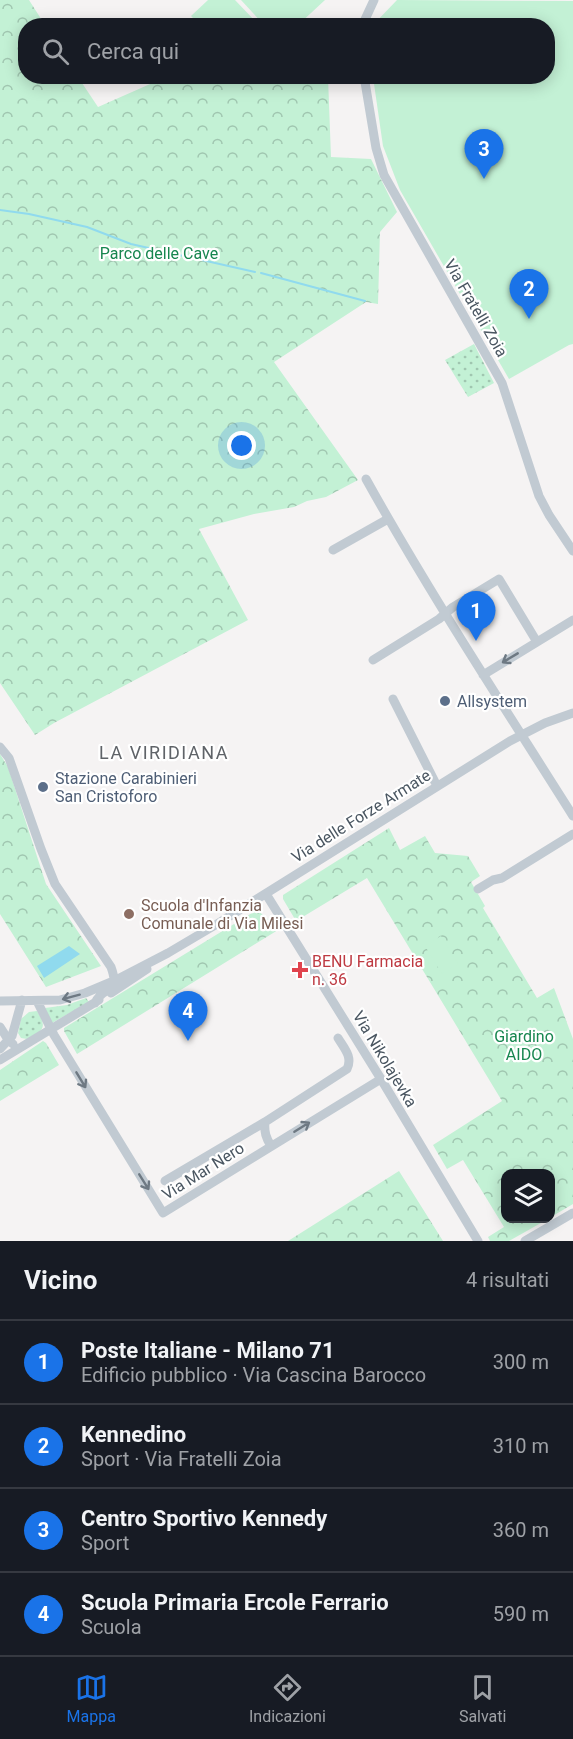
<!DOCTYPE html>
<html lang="it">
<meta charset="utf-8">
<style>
:root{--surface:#171b24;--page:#242831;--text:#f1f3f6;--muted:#9ea1a6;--line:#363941;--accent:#1a73e8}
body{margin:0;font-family:Roboto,sans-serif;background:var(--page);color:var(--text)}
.controls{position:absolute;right:18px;bottom:18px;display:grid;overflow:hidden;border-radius:12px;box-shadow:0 3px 15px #0003}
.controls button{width:54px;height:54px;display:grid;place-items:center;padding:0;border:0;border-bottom:2px solid var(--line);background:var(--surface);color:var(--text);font:30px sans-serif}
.you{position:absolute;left:242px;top:446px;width:21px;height:21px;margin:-15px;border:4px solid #fff;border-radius:50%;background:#1a73e8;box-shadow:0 0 0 9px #1a73e833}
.badge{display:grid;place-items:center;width:39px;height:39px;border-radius:50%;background:var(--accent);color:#fff;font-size:20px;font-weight:700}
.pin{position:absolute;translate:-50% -50px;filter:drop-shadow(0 2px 3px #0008)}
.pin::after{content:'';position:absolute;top:32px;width:21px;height:18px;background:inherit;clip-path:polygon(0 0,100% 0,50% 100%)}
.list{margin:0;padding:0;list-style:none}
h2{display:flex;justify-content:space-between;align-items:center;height:78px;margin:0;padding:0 24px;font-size:26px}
h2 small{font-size:20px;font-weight:400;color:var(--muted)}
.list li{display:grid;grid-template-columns:39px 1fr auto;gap:18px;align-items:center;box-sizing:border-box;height:84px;padding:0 24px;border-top:2px solid var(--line)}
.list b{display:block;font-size:22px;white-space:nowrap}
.list p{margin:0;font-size:20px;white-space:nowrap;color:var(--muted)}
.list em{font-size:20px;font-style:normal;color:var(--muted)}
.icon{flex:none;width:33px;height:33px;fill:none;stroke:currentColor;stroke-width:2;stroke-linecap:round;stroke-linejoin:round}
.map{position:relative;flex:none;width:573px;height:1241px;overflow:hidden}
.search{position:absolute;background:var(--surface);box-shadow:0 3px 15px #0003;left:18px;right:18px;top:18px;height:66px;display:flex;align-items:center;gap:15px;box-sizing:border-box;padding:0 21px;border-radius:24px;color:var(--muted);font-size:22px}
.sheet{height:414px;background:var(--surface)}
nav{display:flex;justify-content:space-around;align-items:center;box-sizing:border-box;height:84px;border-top:2px solid var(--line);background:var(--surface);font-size:16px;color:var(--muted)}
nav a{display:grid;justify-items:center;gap:3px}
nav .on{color:var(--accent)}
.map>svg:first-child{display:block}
.grass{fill:url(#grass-dots)}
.forest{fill:url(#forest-crowns)}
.pitch{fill:#c3f1d5}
.water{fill:#90daee}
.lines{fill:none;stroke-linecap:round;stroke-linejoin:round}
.stream{stroke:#90daee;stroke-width:2}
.minor{stroke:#c1cad2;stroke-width:9}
.oneway{stroke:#6e7983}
.service-dot{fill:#5c6f8a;stroke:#fff;stroke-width:2}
.education-dot{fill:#8d6e63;stroke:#fff;stroke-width:2}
.health-dot{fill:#e0444e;stroke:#fff;stroke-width:2}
.labels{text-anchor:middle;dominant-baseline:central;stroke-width:4.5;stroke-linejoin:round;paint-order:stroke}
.park-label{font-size:16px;fill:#17864f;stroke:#fff}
.street-label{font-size:16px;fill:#4a5661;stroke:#fff}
.service-label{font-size:16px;fill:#4e5e75;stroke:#fff;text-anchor:start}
.education-label{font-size:16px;fill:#785e54;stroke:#fff;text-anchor:start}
.health-label{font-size:16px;fill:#be3a42;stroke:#fff;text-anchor:start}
.neighbourhood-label{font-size:18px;letter-spacing:1.5px;fill:#5f6368;stroke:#fff}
</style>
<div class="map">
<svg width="573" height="1241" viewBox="0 0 573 1241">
<defs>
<pattern id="grass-dots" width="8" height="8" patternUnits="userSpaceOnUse" patternTransform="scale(1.5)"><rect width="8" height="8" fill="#c3f1d5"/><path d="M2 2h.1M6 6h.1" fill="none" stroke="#a0c6b0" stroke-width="1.8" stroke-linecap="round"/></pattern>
<pattern id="forest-crowns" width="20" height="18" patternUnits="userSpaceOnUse" patternTransform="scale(1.5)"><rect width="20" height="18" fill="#c3f1d5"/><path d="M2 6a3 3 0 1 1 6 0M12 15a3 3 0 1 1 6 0" fill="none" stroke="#a0c6b0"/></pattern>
</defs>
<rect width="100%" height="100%" fill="#f5f3f3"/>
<path class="grass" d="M 474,344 L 494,383 L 468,397 L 445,360 Z
M 86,998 L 89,1002 L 52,1023 L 45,1008 L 67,1005 Z
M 37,1011 C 48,1029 43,1030 27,1039 L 21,1038 L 18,1033 L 21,1019 L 29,1012 Z"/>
<path class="forest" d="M 0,0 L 29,0 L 45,25 L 26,26 L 26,76 L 78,77 L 98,107 L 166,77 L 328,77 L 331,157 L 371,159 L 397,212 L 380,232 L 378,304 L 366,302 L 274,362 L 358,480 L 326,497 L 307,501 L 294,507 L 254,514 L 199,529 L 248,620 L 54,723 L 35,735 L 0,683 Z
M 0,754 L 8,767 L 46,884 L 101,966 L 46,987 L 0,914 Z
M 389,828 L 400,850 L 425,836 L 435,853 L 468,856 L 480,876 L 471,882 L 485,906 L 483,908 L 537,998 L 554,988 L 573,1039 L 573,1204 L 551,1217 L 550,1174 L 506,1174 L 506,1218 L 548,1219 L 509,1241 L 490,1241 L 488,1237 L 504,1227 L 463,1160 L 447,1169 L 433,1145 L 502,1101 L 367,878 L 296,921 L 283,899 L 283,895 Z
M 257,910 L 275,925 L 278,930 L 77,1054 L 64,1031 L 64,1028 Z
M 43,1041 L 46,1043 L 59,1065 L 0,1101 L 0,1070 Z
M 399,1171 L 443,1241 L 288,1241 Z"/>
<path class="pitch" d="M 208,0 L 235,0 L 258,24 L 200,25 L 191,16 Z
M 241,0 L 325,0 L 297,26 L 264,25 Z
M 397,0 L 573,1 L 573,344 L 569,345 L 509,379 L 400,190 L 383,146 L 373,77 L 548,76 L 548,26 L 373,25 Z
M 441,936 L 458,964 L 442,974 L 425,946 Z"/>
<path class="water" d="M 69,946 L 80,954 L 44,978 L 37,966 Z"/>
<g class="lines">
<path class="stream" d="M 0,210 L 29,214 L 87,227 L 131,244 L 255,272
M 261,273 L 365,301"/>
<path class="minor" d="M 362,26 L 374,0
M 364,76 L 376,148 L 384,175 L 502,383 L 539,496 L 549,515 L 573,551
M 366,479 C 430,594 503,705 573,816
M 333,550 L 388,519
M 373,660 L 439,619 L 453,607 L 499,579 L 537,642
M 483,675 L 573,620
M 393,699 L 437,786
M 0,747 L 9,758 L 41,849 L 55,884 L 111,967 C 121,995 104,984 95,1003
M 478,889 L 493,880 L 502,878 L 573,834
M 266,894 L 381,1079 L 478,1241
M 111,993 L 147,969
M 0,1001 L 60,1000 L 85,993 L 116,980 L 168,953 L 217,924 L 510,741 L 545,723 L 573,713
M 37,1001 L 54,1035 L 163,1213 L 381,1079
M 0,1027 L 9,1041 L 13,1044
M 0,1049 L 12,1036 L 22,1000
M 0,1060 L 99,1000
M 271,1146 C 266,1138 264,1132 265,1122 L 347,1069 C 353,1057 344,1048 338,1038
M 165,1181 L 265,1122
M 525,1241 L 573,1213"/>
</g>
<defs><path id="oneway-shaft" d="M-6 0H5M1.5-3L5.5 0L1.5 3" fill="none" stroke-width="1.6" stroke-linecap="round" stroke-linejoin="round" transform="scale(1.5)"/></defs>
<g class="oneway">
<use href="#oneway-shaft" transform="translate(510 658) rotate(149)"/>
<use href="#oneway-shaft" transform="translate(71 997) rotate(165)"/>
<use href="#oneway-shaft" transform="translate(81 1080) rotate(59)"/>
<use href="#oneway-shaft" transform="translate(302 1127) rotate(-32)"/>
<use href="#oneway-shaft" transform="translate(144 1182) rotate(58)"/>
</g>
<g class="service-dot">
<circle cx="445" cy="701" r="6"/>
<circle cx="43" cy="787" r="6"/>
</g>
<circle class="education-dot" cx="129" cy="914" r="6"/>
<path class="health-dot" d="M297 961h6v6h6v6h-6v6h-6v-6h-6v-6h6z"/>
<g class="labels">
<g class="park-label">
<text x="159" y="253">Parco delle Cave</text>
<text x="524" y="1036">Giardino<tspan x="524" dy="18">AIDO</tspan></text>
</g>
<g class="street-label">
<text transform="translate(476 308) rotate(60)">Via Fratelli Zoia</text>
<text transform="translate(361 816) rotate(-32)">Via delle Forze Armate</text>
<text transform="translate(385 1059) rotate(59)">Via Nikolajevka</text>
<text transform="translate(203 1171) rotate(-32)">Via Mar Nero</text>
</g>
<g class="service-label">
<text x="457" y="701">Allsystem</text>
<text x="55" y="778">Stazione Carabinieri<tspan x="55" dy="18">San Cristoforo</tspan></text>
</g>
<g class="education-label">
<text x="141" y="905">Scuola d'Infanzia<tspan x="141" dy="18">Comunale di Via Milesi</tspan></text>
</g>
<g class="health-label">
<text x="312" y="961">BENU Farmacia<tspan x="312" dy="18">n. 36</tspan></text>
</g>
<g class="neighbourhood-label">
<text x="164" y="752">LA VIRIDIANA</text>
</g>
</g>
</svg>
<div class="controls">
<button><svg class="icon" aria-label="layers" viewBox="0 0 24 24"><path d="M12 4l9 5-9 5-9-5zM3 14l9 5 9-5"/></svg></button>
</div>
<div class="you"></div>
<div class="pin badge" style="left:476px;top:641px">1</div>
<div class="pin badge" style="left:529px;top:319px">2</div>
<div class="pin badge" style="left:484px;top:179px">3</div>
<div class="pin badge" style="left:188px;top:1041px">4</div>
<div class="search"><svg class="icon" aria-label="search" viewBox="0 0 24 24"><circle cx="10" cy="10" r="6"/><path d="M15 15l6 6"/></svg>Cerca qui</div>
</div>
<section class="sheet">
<h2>Vicino<small>4 risultati</small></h2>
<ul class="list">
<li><span class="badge">1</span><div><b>Poste Italiane - Milano 71</b><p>Edificio pubblico · Via Cascina Barocco</p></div><em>300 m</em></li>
<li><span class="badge">2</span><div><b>Kennedino</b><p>Sport · Via Fratelli Zoia</p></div><em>310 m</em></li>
<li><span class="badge">3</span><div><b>Centro Sportivo Kennedy</b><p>Sport</p></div><em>360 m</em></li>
<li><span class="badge">4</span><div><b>Scuola Primaria Ercole Ferrario</b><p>Scuola</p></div><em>590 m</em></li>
</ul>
</section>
<nav>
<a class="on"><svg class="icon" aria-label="map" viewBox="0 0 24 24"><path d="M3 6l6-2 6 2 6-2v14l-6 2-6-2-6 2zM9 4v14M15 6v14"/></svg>Mappa</a>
<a><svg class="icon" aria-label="directions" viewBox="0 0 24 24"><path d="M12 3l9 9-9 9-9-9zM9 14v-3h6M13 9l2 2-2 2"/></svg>Indicazioni</a>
<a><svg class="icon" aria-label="saved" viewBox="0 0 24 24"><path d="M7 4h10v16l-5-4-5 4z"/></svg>Salvati</a>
</nav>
